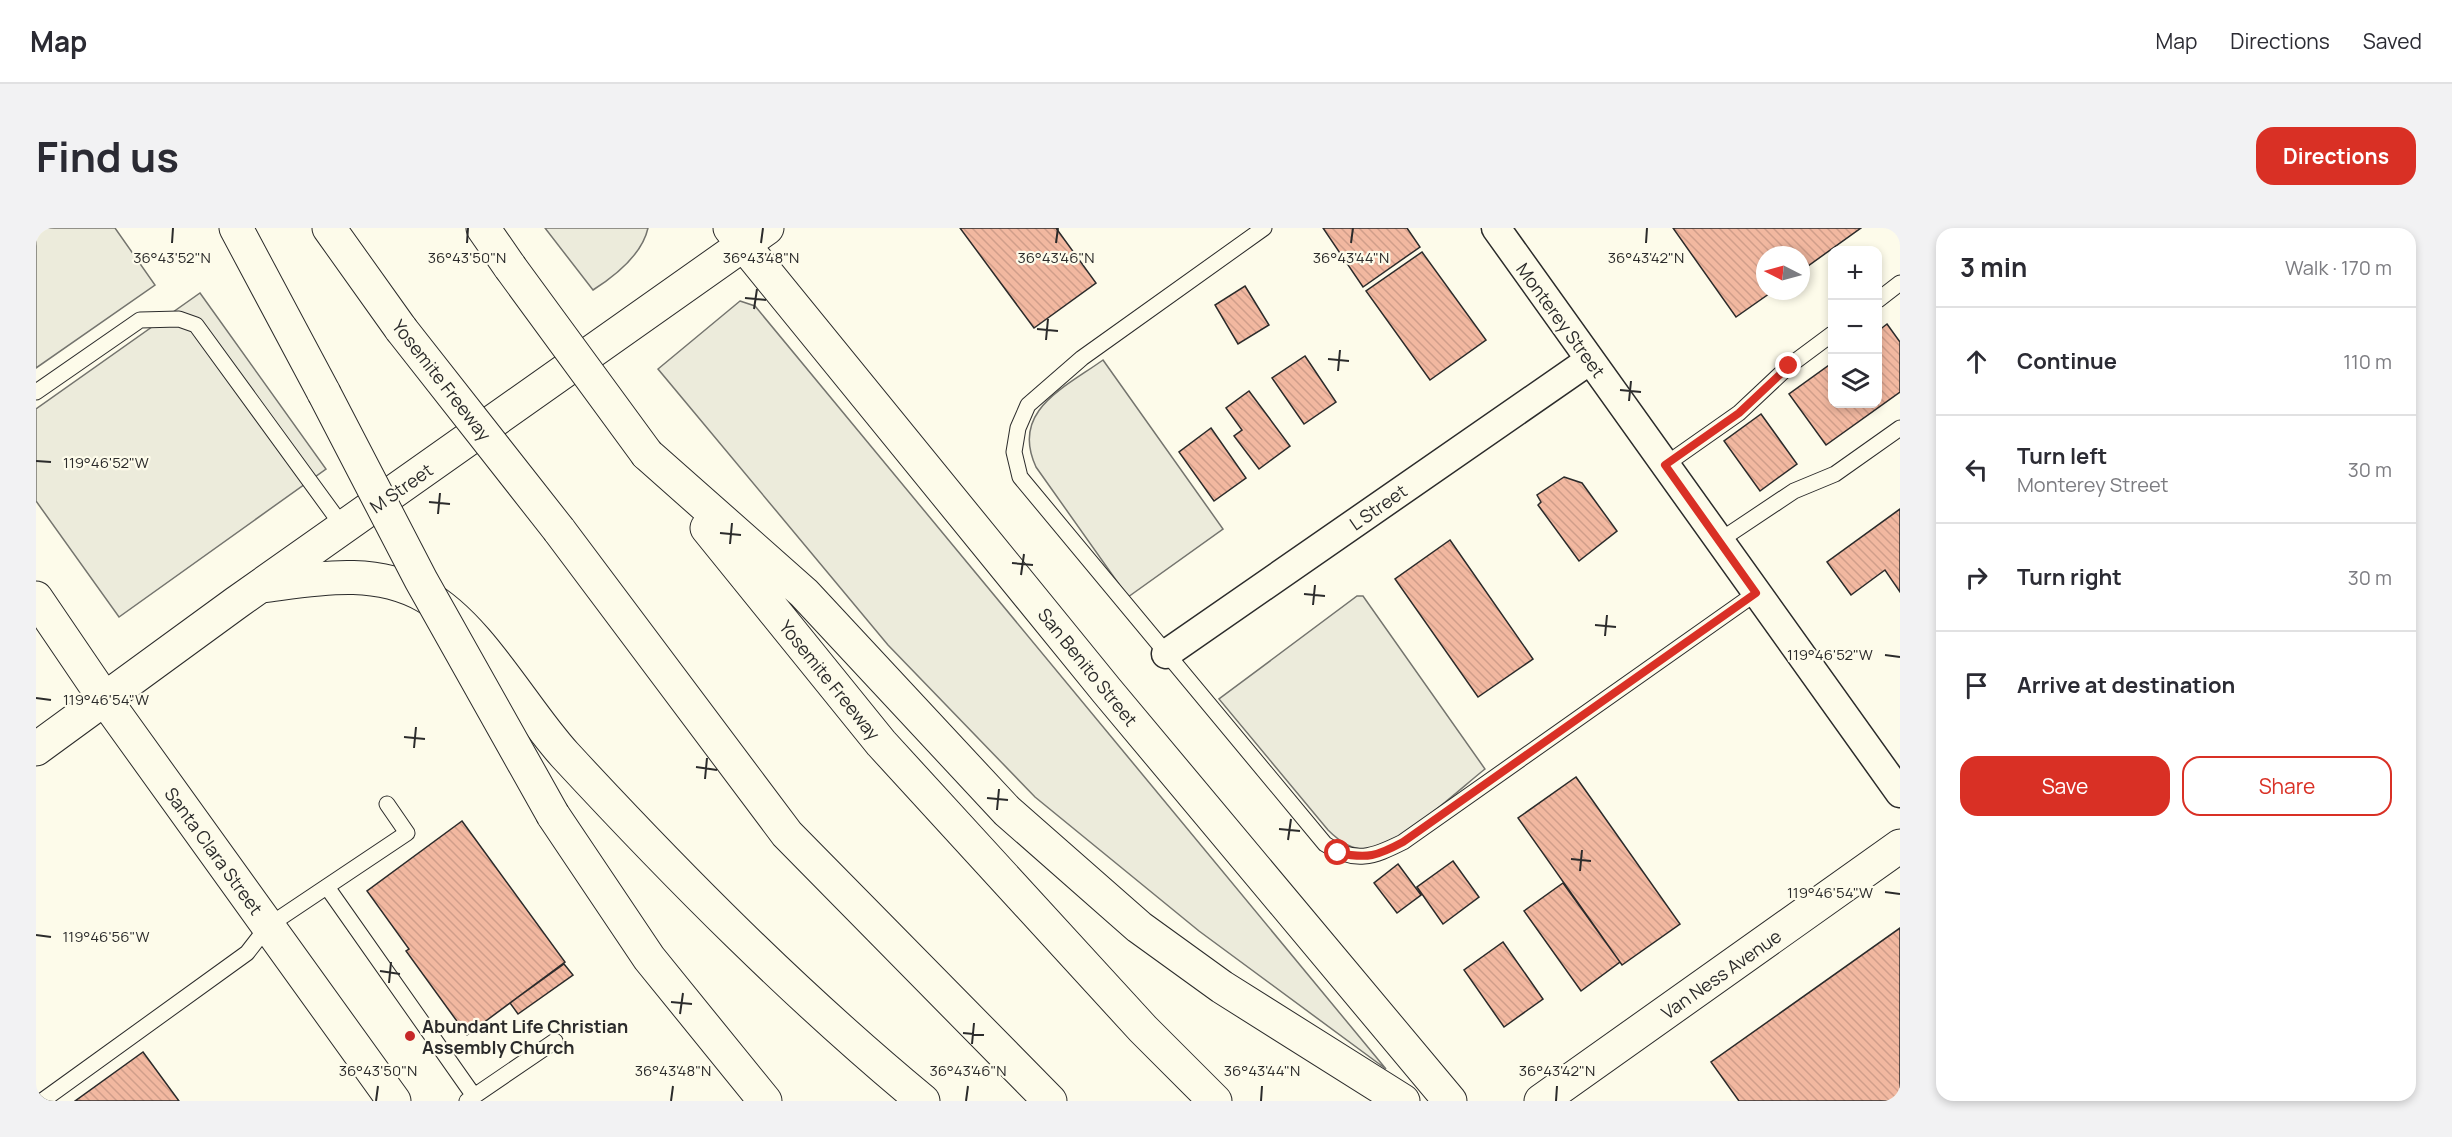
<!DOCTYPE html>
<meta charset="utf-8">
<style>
:root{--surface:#fff;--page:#f2f2f3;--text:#2b2b33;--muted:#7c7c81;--line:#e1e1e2;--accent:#d93025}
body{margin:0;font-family:Manrope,sans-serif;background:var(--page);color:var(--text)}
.controls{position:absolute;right:18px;top:18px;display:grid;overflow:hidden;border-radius:12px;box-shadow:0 3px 9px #0003}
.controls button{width:54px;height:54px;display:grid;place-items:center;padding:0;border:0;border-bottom:2px solid var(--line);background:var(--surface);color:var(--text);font:30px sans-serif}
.compass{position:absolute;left:1720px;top:18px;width:54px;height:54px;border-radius:50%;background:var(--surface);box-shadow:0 3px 9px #0003;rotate:276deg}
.stop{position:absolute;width:18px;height:18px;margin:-14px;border:4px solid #d93025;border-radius:50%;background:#fff}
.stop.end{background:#d93025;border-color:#fff;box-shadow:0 2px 6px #0008}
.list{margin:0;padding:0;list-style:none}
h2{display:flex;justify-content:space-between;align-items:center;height:78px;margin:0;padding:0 24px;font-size:26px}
h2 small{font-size:20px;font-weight:400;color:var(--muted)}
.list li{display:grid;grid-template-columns:39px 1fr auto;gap:18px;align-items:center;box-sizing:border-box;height:108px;padding:0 24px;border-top:2px solid var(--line)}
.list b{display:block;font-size:22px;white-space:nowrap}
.list p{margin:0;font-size:20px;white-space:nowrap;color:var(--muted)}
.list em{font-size:20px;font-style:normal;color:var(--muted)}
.actions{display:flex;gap:12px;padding:18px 24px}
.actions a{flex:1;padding:14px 0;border:2px solid var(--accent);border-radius:18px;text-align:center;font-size:21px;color:var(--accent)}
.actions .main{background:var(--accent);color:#fff}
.icon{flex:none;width:33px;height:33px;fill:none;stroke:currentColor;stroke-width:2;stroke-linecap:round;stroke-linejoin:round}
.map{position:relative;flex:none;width:1864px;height:873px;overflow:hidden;border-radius:18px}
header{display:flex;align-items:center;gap:36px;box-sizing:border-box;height:84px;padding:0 30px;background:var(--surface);border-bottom:2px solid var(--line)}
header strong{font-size:28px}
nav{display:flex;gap:33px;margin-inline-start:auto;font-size:21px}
.intro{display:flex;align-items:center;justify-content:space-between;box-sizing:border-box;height:144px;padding:0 36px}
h1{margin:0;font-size:42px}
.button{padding:15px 27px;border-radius:18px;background:var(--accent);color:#fff;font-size:21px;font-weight:700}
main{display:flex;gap:36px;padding:0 36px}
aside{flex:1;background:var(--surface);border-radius:18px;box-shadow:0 3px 9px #0003}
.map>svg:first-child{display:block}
.green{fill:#ecebdb;stroke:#74746e;stroke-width:1.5}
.building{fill:url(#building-back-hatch);stroke:#2b2b2b;stroke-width:1.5}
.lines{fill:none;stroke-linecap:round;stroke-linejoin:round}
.lane-casing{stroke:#2b2b2b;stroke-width:17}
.street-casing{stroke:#2b2b2b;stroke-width:31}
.secondary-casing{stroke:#2b2b2b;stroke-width:35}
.highway-casing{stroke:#2b2b2b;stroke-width:35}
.lane{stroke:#fdfbea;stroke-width:15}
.street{stroke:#fdfbea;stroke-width:28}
.secondary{stroke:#fdfbea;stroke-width:33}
.highway{stroke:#fdfbea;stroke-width:33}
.highway-bridge-casing{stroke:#2b2b2b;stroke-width:35;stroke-linecap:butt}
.highway-bridge{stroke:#fdfbea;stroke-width:33}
.route{stroke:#d93025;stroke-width:8}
.ticks{fill:none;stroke:#2b2b2b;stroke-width:2}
.poi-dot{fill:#c62828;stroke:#fdfbea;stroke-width:2}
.labels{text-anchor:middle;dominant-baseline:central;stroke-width:4.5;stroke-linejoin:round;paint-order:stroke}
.street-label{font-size:18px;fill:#2b2b2b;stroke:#fdfbea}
.poi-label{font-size:18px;font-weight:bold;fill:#2b2b2b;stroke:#fdfbea;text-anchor:start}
.ticks-label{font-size:15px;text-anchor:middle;fill:#2b2b2b;stroke:#fdfbea;stroke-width:4.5;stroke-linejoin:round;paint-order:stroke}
</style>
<header>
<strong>Map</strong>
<nav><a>Map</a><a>Directions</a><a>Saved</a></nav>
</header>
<div class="intro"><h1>Find us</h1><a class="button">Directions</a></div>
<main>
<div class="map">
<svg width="1864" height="873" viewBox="0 0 1864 873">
<defs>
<pattern id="building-back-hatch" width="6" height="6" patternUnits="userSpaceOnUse" patternTransform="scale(1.5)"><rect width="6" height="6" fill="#f2b8a0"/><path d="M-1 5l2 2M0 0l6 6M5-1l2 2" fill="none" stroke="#d09e8a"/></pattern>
</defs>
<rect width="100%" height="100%" fill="#fdfbea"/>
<path class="green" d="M 0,0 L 79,0 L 119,57 L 0,140 Z
M 509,0 L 612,0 C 606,27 579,48 557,62 Z
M 164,65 L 290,241 L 83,389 L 0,273 L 0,181 Z
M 704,73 L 719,78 L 1350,841 L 1163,703 L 999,569 L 852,417 L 622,141 Z
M 1067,132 L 1187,301 L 1092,369 L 1000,239 C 974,183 1028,160 1067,132 Z
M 1321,368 L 1327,368 L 1449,541 C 1421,563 1365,617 1332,621 C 1316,623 1302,612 1292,602 L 1183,471 Z"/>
<path class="building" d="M 924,0 L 1020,0 L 1060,55 L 998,100 Z
M 1287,0 L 1371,0 L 1384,19 L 1327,59 Z
M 1637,0 L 1825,0 L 1765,43 L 1765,27 L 1729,27 L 1729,63 L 1737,63 L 1700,89 Z
M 1386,24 L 1450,112 L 1394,152 L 1330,63 Z
M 1209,58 L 1233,97 L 1202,116 L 1179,77 Z
M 1851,96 L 1864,114 L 1864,164 L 1790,217 L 1753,166 L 1796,135 L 1796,176 L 1842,176 L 1842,103 Z
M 1269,128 L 1300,174 L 1268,196 L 1236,150 Z
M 1213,163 L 1254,218 L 1223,241 L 1198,208 L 1206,202 L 1190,180 Z
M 1725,186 L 1761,236 L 1724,263 L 1688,213 Z
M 1175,200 L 1210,250 L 1178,273 L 1143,224 Z
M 1528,249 L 1546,255 L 1581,303 L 1543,333 L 1502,277 L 1505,274 L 1501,267 Z
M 1864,281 L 1864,364 L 1849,342 L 1815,367 L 1791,334 Z
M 1414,312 L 1497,431 L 1442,469 L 1359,351 Z
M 1540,549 L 1644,696 L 1586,737 L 1482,590 Z
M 426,593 L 529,734 L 431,807 L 370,723 L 373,721 L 331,663 Z
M 1417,633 L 1443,669 L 1407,696 L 1381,659 Z
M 1362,636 L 1385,667 L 1361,685 L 1338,655 Z
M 1527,655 L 1584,734 L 1545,763 L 1488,683 Z
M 1864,700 L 1864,873 L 1703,873 L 1675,834 Z
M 1467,714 L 1507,771 L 1468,799 L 1428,742 Z
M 528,736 L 537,747 L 482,786 L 474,775 Z
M 107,824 L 143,873 L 39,873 Z"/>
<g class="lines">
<defs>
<path id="lane" d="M 1228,0 L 1046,130 L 992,177 L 982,200 L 978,224 L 984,249 L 1289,616 C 1319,636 1337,629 1367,614 L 1720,365
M 1842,72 L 1864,55
M 0,164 L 104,92 L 143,91 L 160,97 L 308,300
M 1629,237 L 1703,185 L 1753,138 L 1796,106
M 1683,313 L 1758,263 L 1799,246 L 1864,200
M 291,659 L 438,868
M 6,873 L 211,725 L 232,698 L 371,605 L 351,576
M 431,873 L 519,813"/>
<path id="street" d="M 1460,0 L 1864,565
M 1130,426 L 1554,132"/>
<path id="secondary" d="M 694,0 L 1071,463 L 1414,873
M 0,370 L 68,470 L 358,873
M 0,521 L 200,375 L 731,0
M 1505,873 L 1864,618"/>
<path id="highway" d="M 200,0 L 288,165
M 293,0 L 365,101
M 447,0 L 474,39
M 611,226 L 768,365 L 971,583 L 1103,699 L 1186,759 L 1367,873
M 671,300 L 845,515 L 1107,801 L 1179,873
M 523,302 L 751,606 L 1014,873
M 225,358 C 281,351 337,339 389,368 C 443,398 487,481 529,527 C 642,649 759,767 887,873
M 517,587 L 613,730 L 729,873"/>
</defs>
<use href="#lane" class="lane-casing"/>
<use href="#street" class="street-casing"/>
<use href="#secondary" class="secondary-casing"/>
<use href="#highway" class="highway-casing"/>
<use href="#lane" class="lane"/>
<use href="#street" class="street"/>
<use href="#secondary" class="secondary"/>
<use href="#highway" class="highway"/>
<defs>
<path id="highway-bridge" d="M 474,39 L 611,226
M 365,101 L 523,302
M 288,165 L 385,352 L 517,587"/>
</defs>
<use href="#highway-bridge" class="highway-bridge-casing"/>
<use href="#highway-bridge" class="highway-bridge"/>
</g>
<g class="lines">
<path class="route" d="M 1302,625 C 1332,631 1341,628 1367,614 L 1720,365 L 1629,237 L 1703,185 L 1753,138"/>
</g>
<path class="ticks" d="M 136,15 L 137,0M 431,15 L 432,0M 725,15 L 727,0M 1020,15 L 1022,0M 1315,15 L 1317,0M 1610,15 L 1611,0M 709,70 L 730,72M 718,81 L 721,61M 1001,101 L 1022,103M 1010,112 L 1012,91M 1292,131 L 1313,133M 1302,143 L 1304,122M 1584,162 L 1605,164M 1593,173 L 1595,153M 0,233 L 15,234M 393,274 L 414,276M 402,286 L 404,265M 684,305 L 705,307M 694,316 L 696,295M 976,335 L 997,337M 985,347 L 988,326M 1268,366 L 1289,368M 1277,377 L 1279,357M 1559,397 L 1580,399M 1569,408 L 1571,387M 1849,427 L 1864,429M 0,470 L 15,472M 368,509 L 389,511M 378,520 L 380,499M 660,539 L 681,542M 669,551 L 671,530M 951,570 L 972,572M 961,582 L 963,561M 1243,601 L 1264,603M 1252,612 L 1255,591M 1535,631 L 1555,633M 1544,643 L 1546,622M 1849,664 L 1864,666M 0,707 L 15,709M 344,743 L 364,746M 353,755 L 355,734M 635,774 L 656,776M 644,786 L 647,765M 927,805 L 948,807M 936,816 L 938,795M 340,873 L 342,858M 635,873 L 637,858M 930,873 L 932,858M 1225,873 L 1226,858M 1520,873 L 1521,858"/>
<circle class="poi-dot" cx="374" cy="808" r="6"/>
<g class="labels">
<g class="street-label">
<text transform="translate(1525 92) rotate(54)">Monterey Street</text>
<text transform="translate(406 152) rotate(52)">Yosemite Freeway</text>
<text transform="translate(365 260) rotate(-35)">M Street</text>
<text transform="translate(1342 279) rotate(-35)">L Street</text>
<text transform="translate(1052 439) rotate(51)">San Benito Street</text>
<text transform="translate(794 452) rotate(51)">Yosemite Freeway</text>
<text transform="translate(178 623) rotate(54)">Santa Clara Street</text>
<text transform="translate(1685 746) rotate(-35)">Van Ness Avenue</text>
</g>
<g class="poi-label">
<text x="386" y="798">Abundant Life Christian<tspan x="386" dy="21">Assembly Church</tspan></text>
</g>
</g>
<g class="ticks-label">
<text x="136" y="35">36°43'52"N</text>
<text x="431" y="35">36°43'50"N</text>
<text x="725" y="35">36°43'48"N</text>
<text x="1020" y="35">36°43'46"N</text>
<text x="1315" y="35">36°43'44"N</text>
<text x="1610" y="35">36°43'42"N</text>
<text x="70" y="240">119°46'52"W</text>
<text x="1794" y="432">119°46'52"W</text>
<text x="70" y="477">119°46'54"W</text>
<text x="1794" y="670">119°46'54"W</text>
<text x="70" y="714">119°46'56"W</text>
<text x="342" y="848">36°43'50"N</text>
<text x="637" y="848">36°43'48"N</text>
<text x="932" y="848">36°43'46"N</text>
<text x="1226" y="848">36°43'44"N</text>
<text x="1521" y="848">36°43'42"N</text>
</g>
</svg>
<div class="controls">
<button>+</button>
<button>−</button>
<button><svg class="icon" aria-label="layers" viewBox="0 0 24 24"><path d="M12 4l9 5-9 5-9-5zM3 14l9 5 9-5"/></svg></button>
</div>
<svg class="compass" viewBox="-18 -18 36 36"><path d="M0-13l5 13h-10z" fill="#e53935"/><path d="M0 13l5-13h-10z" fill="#7c7c81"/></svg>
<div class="stop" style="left:1302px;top:625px"></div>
<div class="stop end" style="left:1753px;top:138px"></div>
</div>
<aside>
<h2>3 min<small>Walk · 170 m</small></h2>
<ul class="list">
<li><svg class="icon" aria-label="ahead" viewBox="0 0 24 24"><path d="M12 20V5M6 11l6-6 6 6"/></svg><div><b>Continue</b></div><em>110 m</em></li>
<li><svg class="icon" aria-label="left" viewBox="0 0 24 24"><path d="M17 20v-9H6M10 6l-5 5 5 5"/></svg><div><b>Turn left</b><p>Monterey Street</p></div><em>30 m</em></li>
<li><svg class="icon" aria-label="right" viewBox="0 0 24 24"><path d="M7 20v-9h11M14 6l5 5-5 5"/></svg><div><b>Turn right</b></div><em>30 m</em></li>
<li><svg class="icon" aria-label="arrive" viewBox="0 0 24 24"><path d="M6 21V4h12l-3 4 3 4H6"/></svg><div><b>Arrive at destination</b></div></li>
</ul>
<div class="actions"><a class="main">Save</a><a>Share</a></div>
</aside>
</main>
